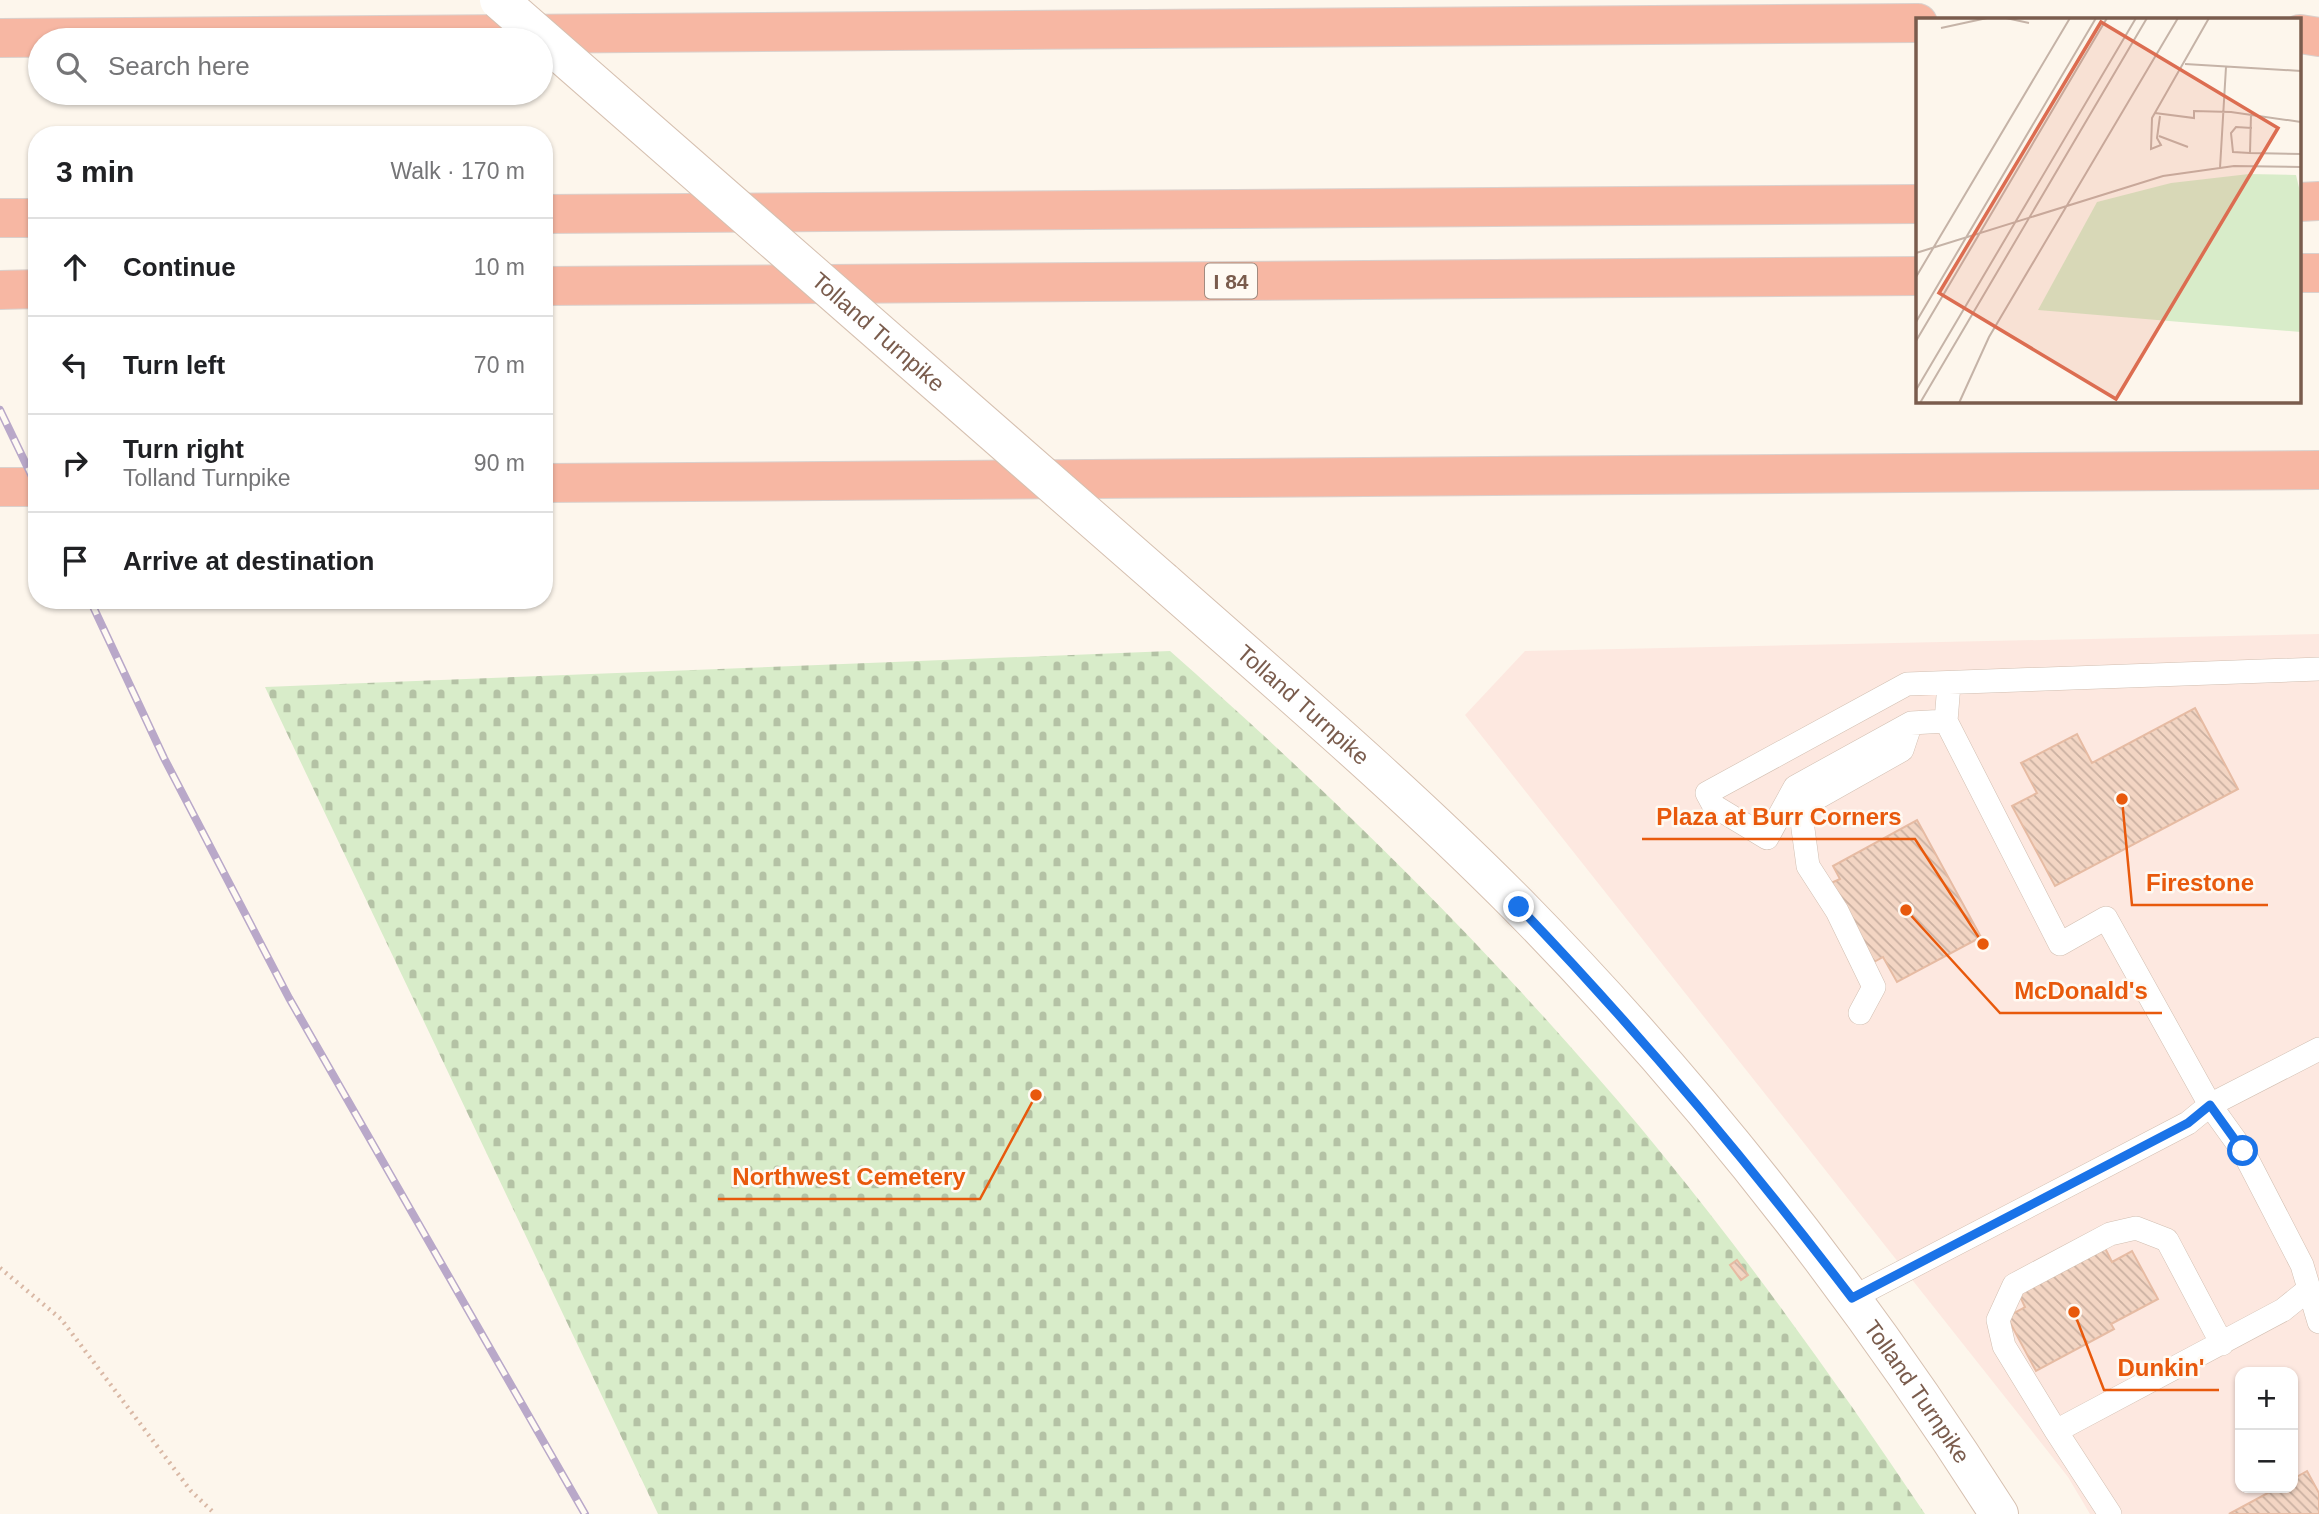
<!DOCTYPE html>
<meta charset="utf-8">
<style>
:root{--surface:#fff;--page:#f2f2f2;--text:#202124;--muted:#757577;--line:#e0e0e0}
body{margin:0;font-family:Helvetica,sans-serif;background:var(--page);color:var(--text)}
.controls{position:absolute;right:21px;bottom:21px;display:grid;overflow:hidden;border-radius:14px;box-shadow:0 2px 5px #0004}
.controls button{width:63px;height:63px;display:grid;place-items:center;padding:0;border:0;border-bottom:2px solid var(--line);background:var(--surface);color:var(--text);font:35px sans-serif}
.stop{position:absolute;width:21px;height:21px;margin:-16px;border:5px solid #1a73e8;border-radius:50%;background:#fff}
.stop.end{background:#1a73e8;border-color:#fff;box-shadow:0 2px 7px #0008}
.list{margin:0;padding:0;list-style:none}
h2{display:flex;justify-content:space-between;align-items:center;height:91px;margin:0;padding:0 28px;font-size:30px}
h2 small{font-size:23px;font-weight:400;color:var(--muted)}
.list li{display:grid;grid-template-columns:46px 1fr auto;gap:21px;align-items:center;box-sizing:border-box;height:98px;padding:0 28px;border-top:2px solid var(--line)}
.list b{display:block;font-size:26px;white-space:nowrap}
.list p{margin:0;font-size:23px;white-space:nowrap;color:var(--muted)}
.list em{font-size:23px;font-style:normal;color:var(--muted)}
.icon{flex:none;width:38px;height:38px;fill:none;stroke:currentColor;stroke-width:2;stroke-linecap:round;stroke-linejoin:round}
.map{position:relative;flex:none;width:2319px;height:1514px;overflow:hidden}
.search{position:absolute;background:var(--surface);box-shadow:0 2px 5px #0004;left:28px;top:28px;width:525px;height:77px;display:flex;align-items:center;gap:18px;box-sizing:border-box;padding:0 24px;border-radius:38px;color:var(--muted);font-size:26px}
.panel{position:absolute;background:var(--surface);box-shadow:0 2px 5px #0004;left:28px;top:126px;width:525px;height:483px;border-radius:28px}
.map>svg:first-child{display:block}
.commercial{fill:#fde8e0;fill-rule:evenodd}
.cemetery{fill:url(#cemetery-stones)}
.building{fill:url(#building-back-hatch);stroke:#e6bba3;stroke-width:2}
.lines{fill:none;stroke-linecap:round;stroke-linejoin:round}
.service-casing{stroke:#d1beb0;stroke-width:24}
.secondary-casing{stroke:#d6c0b0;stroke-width:40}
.motorway-casing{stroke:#dad1cd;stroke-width:40}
.path{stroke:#d9b8a5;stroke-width:4.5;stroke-dasharray:2 5;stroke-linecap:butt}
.service{stroke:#fff;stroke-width:23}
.secondary{stroke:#fff;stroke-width:38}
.motorway{stroke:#f7b7a3;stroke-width:38}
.rail-casing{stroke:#b9a8c9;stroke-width:8}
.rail{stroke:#fffaf3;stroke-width:5;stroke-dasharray:16;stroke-linecap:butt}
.secondary-bridge-casing{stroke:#d6c0b0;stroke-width:40;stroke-linecap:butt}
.secondary-bridge{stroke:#fff;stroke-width:38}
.route{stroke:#1a73e8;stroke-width:9}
.labels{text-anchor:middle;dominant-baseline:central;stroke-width:5;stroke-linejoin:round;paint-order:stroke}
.shield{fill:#fffaf3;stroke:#a28b7f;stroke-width:2}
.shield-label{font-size:21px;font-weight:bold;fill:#7a5c4d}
.street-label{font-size:23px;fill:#7a5c4d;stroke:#fffaf3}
.inset-road{fill:none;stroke:#c5b3a7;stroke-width:2}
.view{fill:#dc6d51;fill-opacity:0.15;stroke:#dc6d51;stroke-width:3.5}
.inset-edge{fill:none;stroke:#7a5c4d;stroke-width:3.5}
.leader{fill:none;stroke:#e8590c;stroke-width:2.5}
.callout-dot{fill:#e8590c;stroke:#fffaf3;stroke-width:2.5}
.callout-label{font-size:24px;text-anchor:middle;font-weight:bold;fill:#e8590c;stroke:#fffaf3;stroke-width:5;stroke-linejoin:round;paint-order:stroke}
</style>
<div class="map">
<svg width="2319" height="1514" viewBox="0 0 2319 1514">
<defs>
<pattern id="cemetery-stones" width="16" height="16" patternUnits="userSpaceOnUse" patternTransform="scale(1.75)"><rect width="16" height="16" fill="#d8ecc9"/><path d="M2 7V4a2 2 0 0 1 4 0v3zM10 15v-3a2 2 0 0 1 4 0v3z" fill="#b4c2a5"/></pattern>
<pattern id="building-back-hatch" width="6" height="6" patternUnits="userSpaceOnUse" patternTransform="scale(1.75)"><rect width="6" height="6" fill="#f3d5c3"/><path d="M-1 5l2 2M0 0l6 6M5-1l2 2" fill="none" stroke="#cab0a1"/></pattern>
</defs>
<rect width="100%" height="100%" fill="#fdf6ec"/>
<path class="commercial" d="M 2319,634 L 2319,1514 L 2090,1514 L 2068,1477 L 2020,1416 L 1465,715 L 1525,651 ZM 2240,1372 L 2293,1372 L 2293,1488 L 2240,1488 Z"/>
<path class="cemetery" d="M 1170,651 C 1310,775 1445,905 1569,1045 C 1700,1191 1816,1351 1925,1514 L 658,1514 L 265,687 Z"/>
<path class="building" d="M 2195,708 L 2238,789 L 2055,886 L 2012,806 L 2037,793 L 2021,763 L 2077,734 L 2092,763 Z
M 1917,820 L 1981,937 L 1897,982 L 1883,957 L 1874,962 L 1831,883 L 1840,879 L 1833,866 Z
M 2104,1246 L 2112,1262 L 2132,1251 L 2158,1299 L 2111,1324 L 2114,1329 L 2036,1371 L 2007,1317 L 2025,1307 L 2018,1292 Z
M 1737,1260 L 1748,1275 L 1741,1280 L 1730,1265 Z
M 2307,1471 L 2319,1493 L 2319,1514 L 2229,1514 L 2277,1488 L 2293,1488 L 2293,1479 Z"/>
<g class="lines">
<defs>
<path id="service" d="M 1949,684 L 1946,721 L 2060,944 L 2106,918 L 2210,1105 L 2243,1151 L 2302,1265 L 2319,1322
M 1946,721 L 1911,723 L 1795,787 L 1767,838 L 1714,806 L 1707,793 L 1907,684 L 2319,669
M 1860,1013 L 1874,987 L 1837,911 L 1808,866 L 1801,814 L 1808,803 L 1902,750 L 1911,723
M 1852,1298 L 2188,1123 L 2210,1105 L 2319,1049
M 2056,1431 L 2004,1346 L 1998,1320 L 2014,1285 L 2110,1234 L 2136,1228 L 2167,1240 L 2222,1344
M 2110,1514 L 2056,1431 L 2283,1310 L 2309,1289"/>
<g id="secondary">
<path id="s1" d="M 1163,581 C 1283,687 1405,791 1518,905 C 1699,1089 1860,1296 1999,1514"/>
</g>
<path id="motorway" d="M 2300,34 L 2319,37
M 0,38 L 1918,23
M 2300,202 L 2319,201
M 544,214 L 1918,204
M 0,218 L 37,218
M 2300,273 L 2319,273
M 544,286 L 1918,276
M 0,290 L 37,289
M 544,483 L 2319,470
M 0,487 L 37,487"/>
</defs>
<use href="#service" class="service-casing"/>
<use href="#secondary" class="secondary-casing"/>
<use href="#motorway" class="motorway-casing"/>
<path class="path" d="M 0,1268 L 61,1319 L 191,1491 L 215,1514"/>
<use href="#service" class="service"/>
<use href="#secondary" class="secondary"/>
<use href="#motorway" class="motorway"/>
<defs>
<path id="rail" d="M 0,410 L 37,487
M 90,600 L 164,758 L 289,998 L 585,1514"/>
</defs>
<use href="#rail" class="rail-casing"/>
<use href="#rail" class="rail"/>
<defs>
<g id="secondary-bridge">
<path id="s2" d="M 499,0 L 1163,581"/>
</g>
</defs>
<use href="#secondary-bridge" class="secondary-bridge-casing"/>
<use href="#secondary-bridge" class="secondary-bridge"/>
</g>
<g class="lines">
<path class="route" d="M 1519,907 C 1638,1031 1748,1162 1852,1298 L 2188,1123 L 2210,1105 L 2243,1151"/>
</g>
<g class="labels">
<rect class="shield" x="1205" y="263.5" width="52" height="35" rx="5"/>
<g class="shield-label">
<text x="1231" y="281">I 84</text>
</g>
<g class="street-label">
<text stroke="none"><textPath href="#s2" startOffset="504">Tolland Turnpike</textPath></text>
<text stroke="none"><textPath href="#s1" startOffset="187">Tolland Turnpike</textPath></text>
<text stroke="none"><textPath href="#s1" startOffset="1111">Tolland Turnpike</textPath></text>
</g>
</g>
<g transform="translate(1916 18)">
<rect width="385" height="385" fill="#fdf6ec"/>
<path d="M 333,156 L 380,157 L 385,178 L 385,314 L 122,292 L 181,184 L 255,165 Z" fill="#d8ecc9"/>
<path class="inset-road" d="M 90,0 L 113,5M 25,10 L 71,0M 269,46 L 385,53M 239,95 L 278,100 L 278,93 L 315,94 L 385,104M 335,96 L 334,135 L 385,136M 244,98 L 241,120 L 245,127 L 235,131 L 236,100 L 293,0M 243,118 L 272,129M 334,135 L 317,134 L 315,115 L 320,109 L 336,110M 304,150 L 310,49M 0,235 L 247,158 L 318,148 L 385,149M 0,259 L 154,0M 0,304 L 180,0M 0,323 L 191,0M 0,372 L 220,0M 4,385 L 231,0M 43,385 L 73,319 L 262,0"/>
<path class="view" d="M 185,4 L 362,110 L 200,381 L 23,275 Z"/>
<rect width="385" height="385" class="inset-edge"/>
</g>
<path class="leader" d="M1983 944L1915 839H1642M2122 799L2132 905H2268M1906 910L2000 1013H2162M1036 1095L980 1199H718M2074 1312L2104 1390H2219"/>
<g class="callout-dot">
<circle cx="1983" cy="944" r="7"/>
<circle cx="2122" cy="799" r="7"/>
<circle cx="1906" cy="910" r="7"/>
<circle cx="1036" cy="1095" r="7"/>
<circle cx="2074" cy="1312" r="7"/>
</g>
<g class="callout-label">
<text x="1779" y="825">Plaza at Burr Corners</text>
<text x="2200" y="891">Firestone</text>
<text x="2081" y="999">McDonald's</text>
<text x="849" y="1185">Northwest Cemetery</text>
<text x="2161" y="1376">Dunkin'</text>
</g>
</svg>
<div class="controls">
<button>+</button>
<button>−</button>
</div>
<div class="stop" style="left:2243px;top:1151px"></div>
<div class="stop end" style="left:1519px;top:907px"></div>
<div class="search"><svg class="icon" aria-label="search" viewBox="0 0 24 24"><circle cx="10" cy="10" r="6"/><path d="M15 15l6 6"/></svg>Search here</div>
<section class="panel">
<h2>3 min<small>Walk · 170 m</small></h2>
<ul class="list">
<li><svg class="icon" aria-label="ahead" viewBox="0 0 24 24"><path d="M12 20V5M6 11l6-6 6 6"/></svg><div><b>Continue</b></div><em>10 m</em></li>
<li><svg class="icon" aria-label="left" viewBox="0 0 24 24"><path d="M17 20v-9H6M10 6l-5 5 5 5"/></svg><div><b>Turn left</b></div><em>70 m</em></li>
<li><svg class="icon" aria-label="right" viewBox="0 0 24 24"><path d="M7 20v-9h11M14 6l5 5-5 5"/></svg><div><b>Turn right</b><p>Tolland Turnpike</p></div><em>90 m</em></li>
<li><svg class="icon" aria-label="arrive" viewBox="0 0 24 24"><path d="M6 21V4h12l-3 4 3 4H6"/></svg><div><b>Arrive at destination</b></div></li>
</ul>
</section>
</div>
